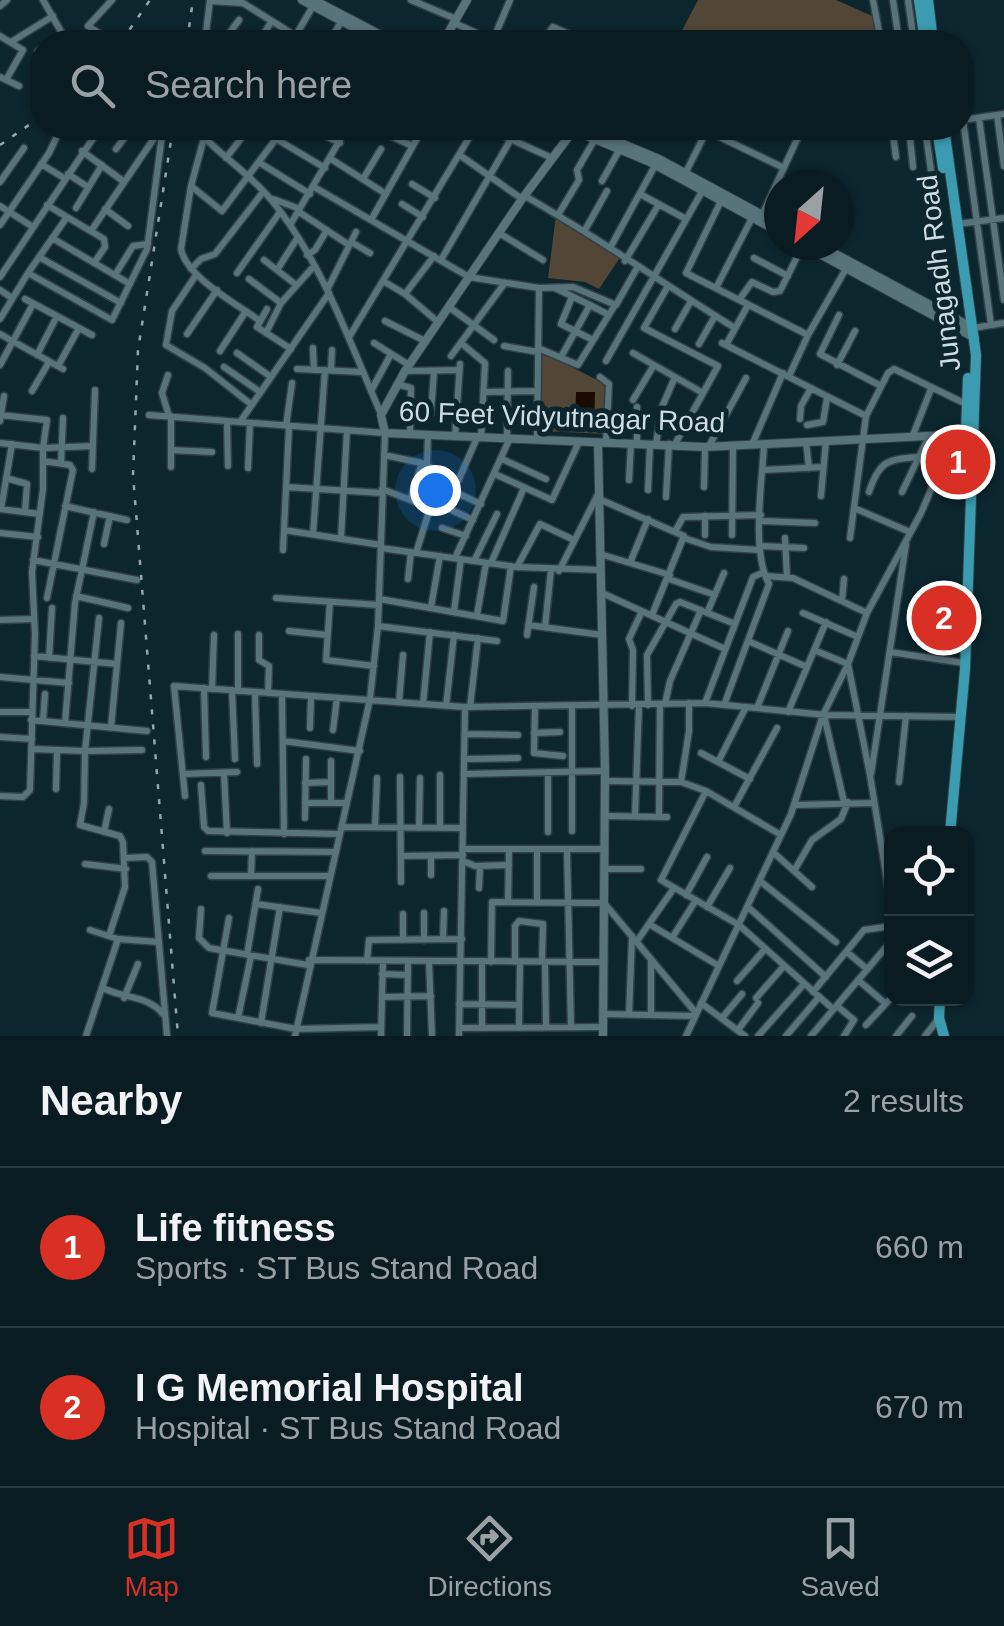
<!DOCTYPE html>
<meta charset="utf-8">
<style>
:root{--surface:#091c22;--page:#17292f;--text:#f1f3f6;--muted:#99a1a5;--line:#293a40;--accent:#d93025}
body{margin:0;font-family:Helvetica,sans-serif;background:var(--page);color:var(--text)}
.controls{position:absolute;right:30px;bottom:30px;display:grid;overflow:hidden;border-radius:20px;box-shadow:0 2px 8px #0004}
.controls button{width:90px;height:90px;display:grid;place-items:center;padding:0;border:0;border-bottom:2px solid var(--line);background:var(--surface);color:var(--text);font:50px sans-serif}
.compass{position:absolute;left:764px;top:170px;width:90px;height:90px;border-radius:50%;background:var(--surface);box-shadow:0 2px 8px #0004;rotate:207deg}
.you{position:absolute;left:435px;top:490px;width:35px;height:35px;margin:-25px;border:8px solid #fff;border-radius:50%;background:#1a73e8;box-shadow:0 0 0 15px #1a73e833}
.badge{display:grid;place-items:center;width:65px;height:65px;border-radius:50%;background:var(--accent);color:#fff;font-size:32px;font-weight:700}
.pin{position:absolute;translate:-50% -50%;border:5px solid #fff;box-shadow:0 2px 10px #0006}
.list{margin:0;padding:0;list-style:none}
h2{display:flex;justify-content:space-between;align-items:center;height:130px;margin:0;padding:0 40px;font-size:42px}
h2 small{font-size:32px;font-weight:400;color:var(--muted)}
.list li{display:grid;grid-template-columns:65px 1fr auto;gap:30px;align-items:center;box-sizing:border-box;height:160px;padding:0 40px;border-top:2px solid var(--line)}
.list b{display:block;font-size:38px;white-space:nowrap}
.list p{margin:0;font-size:32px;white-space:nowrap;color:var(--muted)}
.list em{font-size:32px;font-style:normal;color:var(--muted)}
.icon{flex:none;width:55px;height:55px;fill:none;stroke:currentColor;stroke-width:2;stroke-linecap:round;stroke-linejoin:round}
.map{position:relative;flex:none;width:1004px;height:1036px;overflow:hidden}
.search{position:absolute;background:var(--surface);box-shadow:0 2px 8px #0004;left:30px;right:30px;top:30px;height:110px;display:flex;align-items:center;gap:25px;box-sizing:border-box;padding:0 35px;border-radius:40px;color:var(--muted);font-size:38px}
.sheet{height:450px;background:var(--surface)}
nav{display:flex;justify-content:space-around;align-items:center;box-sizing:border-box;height:140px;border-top:2px solid var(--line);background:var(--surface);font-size:28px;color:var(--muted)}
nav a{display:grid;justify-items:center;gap:5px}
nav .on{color:var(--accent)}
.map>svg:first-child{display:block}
.green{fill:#524636}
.water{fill:#190b00}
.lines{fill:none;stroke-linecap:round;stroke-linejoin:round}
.minor-casing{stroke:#314046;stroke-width:9}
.tertiary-casing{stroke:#314046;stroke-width:10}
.primary-casing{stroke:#314046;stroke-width:12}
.minor{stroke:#58747b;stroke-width:6}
.tertiary{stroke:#58747b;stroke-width:8}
.primary{stroke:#3b9cb1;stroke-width:10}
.rail{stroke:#94a6ac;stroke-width:2.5;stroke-dasharray:5 10;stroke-linecap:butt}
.labels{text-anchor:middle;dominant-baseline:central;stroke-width:10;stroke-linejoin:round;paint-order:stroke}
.street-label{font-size:28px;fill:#cddce1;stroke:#0c262d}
</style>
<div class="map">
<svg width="1004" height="1036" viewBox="0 0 1004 1036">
<rect width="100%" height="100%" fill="#0c262d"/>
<path class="green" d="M 698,0 L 836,0 L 879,19 L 882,42 L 676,42 Z
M 556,215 L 621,256 L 599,289 L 585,282 L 548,278 Z
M 542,352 L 607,385 L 606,434 L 541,431 Z"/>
<path class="water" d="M 576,392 L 595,392 L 594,431 L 575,430 Z"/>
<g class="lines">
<defs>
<path id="minor" d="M 43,0 L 67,42
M 411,0 L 456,19
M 873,0 L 881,42
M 893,0 L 899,42
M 908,0 L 914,42
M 210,1 L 243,3 L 296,36
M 0,6 L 7,0
M 454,23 L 497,42
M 230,32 L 248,42
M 0,36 L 23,50 L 6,80
M 105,37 L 88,26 L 112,0
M 205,38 L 223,42 L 239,20
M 493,40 L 510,0
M 205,41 L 210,0
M 11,42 L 53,16
M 53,42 L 64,37
M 259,42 L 271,22
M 292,42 L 313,6
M 329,42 L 344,17
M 542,42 L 553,27 L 587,42
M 38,51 L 42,48
M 0,77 L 19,86
M 997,115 L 1004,166
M 979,118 L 1004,300
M 962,120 L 1004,114
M 963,120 L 991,325
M 195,128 C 218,154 251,174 273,202 C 323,264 349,341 381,414
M 258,128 L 325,168
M 310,128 L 340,143
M 374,128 L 412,146
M 486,128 L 552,158
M 701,128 L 784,168
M 892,128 L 896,157
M 909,128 L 913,167
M 925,128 L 933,185
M 204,138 L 191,186 L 222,211 L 284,128
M 206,140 L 214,128
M 116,149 L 132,128
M 82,151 L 123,181
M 461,156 L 522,199
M 226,158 L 249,128
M 331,159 L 386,194
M 260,163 L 310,194
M 41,164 L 64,178
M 68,174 L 88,187
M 685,174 L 707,130
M 363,179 L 381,149
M 602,181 L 621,147
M 0,182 L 24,148
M 412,184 L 435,198
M 191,186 L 181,249 C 186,277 237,304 260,321
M 314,187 L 469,277 L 539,288 L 573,287 L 616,305 L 637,268
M 640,194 L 686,219
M 525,196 C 597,237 664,284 735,328
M 273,199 L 300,209
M 721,201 L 686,273 L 808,335
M 402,204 L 423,217
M 0,206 L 33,227
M 76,208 L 102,165
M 105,209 L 128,226
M 299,212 L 349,245
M 558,215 L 579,180 L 577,170 L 595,139
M 762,215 L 800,133 L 806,128
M 67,217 L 104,239 L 105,247 L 94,263
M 371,220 L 423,128
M 958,224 L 1004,218
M 0,225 L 49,153 L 61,128
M 290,225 L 347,128
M 585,230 L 607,191
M 91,231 L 161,128
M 499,233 L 543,260
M 52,238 L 130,284
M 351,242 L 370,253
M 610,248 L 657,162
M 307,255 L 315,250 L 327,230
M 39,257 L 121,303
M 754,258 L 788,276
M 264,260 L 295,284
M 441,260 L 511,139
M 625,261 L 659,204
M 191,269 L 201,259 L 215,254 L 263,192
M 277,270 L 298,237
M 28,273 L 67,217 L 47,205
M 237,273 L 280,212
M 115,275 L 133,246 L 148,244
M 196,275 L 172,311 L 166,345 L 205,368 L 252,405
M 0,277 L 100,128
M 249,279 L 281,303
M 383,281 L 405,294 L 438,322
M 668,286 L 644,328 L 718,366 L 675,444
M 328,288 L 356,232
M 555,288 L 590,305 L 561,357
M 716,288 L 752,218
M 0,290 L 12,298
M 405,294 L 434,256
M 572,297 L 561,324 L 593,340
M 25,299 L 92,335
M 739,300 L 752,282 L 773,292 L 780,291 L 803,245
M 590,305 L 609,315
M 449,307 L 494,340
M 267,309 L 257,327 L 291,349
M 839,315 L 820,354 L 881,386
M 0,319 L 28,273 L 112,320 L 147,249 L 163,128
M 385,321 L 425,341
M 973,328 L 1004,323
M 675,329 L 691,301
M 266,333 L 281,303 L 314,266
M 0,334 L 63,369
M 187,334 L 217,290
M 349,337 L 475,128
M 374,343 L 409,365
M 461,343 L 485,363 L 481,438
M 722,343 L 866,416
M 699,344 L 715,316
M 726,345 L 748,305
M 504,346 L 538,352
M 313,348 L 314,370
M 538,348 L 578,365 L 615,305
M 220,351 L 246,311
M 237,353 L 271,377
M 633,353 L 703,393
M 37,355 L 57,316
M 451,356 L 504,284
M 606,361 L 704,188
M 0,365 L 33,304
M 837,365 L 855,331
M 58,366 L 79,328
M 224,367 L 260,392
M 297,369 L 363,372
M 331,370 L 332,350
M 405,371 L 459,370
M 168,375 L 162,393 L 169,416
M 789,376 L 808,335 L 847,267
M 600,377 L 609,384 L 606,443
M 397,384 L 411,388 L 410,434
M 32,391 L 49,362
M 371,391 L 391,354
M 484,392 L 537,391
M 633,400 L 654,365
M 637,407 L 637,443
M 431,413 L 434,372
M 0,415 L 47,420 L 43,448 L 93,446
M 149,415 L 385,433 L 378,626 L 370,699 L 295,1036
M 171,416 L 171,467
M 800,419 L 801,406 L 811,388
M 0,421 L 4,396
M 227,421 L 228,466
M 240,422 L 329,293
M 807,425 L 823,422 L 827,398
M 286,426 L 292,383
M 913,435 L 931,389
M 455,436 L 460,364
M 507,438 L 508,371
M 537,439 L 539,288
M 806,442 L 809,468
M 0,443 L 43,448 L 43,489 L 32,572 L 35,634 L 30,790 L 23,797 L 0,796
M 656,444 L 662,407 L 675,377
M 752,445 L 783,373
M 709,446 L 746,378
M 171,450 L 212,452
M 384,455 L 422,463 L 441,473 L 416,553
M 502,459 L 546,479
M 43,461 L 70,465 L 73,470 L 47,598
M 61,463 L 63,418
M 427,464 L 428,435
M 248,468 L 250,423
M 92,469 L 95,390
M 763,470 L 823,467
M 495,474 L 552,500 L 579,442
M 6,478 L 27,484 L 25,512
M 629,480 L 631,443
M 458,481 L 477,438
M 286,487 L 382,493
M 704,487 L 705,447
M 382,489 L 431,508
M 648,490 L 650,444
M 869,492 C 879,461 888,459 918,457
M 902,492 L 929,436
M 459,494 L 481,504
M 821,496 L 826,441
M 666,497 L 669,444
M 599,499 L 684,536 L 652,615
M 410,500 L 422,463
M 65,506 L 127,520
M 447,508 L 473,520
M 854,508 L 910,532
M 0,509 L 40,514
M 1,509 L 12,444
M 705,516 L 705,535
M 761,521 L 815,523
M 442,528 L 466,536
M 284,530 L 381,545
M 676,530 L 683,517 L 761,515
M 0,533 L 38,537
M 313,534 L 325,370
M 732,535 L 733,446
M 341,538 L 347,430
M 684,538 L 711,547 L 760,550
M 785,538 L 787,577
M 850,538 L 866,416 L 888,373 L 894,369 L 966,404
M 104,544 L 110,516
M 760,546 L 804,548
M 381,548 L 517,567 L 601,570
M 283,550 L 289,427
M 600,554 L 670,575
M 455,558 L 510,438
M 33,560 L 137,580
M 474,561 L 497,514
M 491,563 L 524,488
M 630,563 L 648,519
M 517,567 L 540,524 L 574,540
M 559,571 L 597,496
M 766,576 L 793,578 L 867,613
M 408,579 L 411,552
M 669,579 L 715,595
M 602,593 L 725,649
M 76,596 L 128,608
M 276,598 L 379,605
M 380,599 L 503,621 L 511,566
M 842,601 L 844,579
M 330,602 L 326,660 L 374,666
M 431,607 L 440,556
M 454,611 L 461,559
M 707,613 L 724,573
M 803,613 L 858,637
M 477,615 L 486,563
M 99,618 L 85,751 L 142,750
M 0,620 L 34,619
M 528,625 L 602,635
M 378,626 L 497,641
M 545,627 L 551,570
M 289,631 L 327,635
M 238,634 L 238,691
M 259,635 L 259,660 L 269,666 L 268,693
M 527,635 L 534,587
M 748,641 L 807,667
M 814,650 L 848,664 L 870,775 L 892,912
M 890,652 L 964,663
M 34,656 L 117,664
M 49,658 L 52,608
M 0,677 L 69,683
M 204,688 L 206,757
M 212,689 L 214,635
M 232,690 L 235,759
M 255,692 L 257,764
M 282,694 L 284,834
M 399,702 L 403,655
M 705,703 L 753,577 L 762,573
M 423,704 L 430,632
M 665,704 L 670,681 L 701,610
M 648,705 L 647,655 L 676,604 L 680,602 L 735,624
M 724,705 L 769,584 C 751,551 762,483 764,445
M 446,706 L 454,635
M 535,706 L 534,753 L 563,756
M 632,706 L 633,650 L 629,639 L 642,611
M 470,707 L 478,638
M 757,708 L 788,631
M 0,712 L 31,712
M 788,712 L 826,622
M 824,715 L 844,802
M 31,720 L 147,731
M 43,721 L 45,694
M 65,723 L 75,603 L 94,512
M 111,727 L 121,623
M 310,728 L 311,696
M 333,730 L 337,698
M 534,733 L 560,732
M 465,734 L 518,735
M 0,737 L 32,739
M 283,741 L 360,751
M 32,749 L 85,751 L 84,803 L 80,825 L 120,836 L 123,842 L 125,887 L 109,936
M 701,753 L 750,779
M 464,759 L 518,758
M 718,762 L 746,707
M 224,773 L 227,833
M 183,774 L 237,772
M 464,774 L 605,771
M 871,774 L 906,544
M 400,777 L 401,882
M 605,781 L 681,782 L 706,791 L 781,835
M 681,782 L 689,731 L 689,703
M 899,782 L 906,716
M 305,783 L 331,782
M 201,785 L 204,827 L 208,831 L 340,834
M 56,789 L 57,750
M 706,791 L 661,880 L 739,925 L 833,1009
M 185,796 L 174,686 L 465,707 L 705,703 L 826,715 L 961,717
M 305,803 L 347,803
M 331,803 L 331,761
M 795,805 L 872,803
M 734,807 L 777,728
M 604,816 L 667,817
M 635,816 L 639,705
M 659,816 L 660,704
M 305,818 L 306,759
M 342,827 L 463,828
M 375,827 L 377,778
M 419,828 L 420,778
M 440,828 L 440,775
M 572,831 L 572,707
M 104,832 L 109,809
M 548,832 L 548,772
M 463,849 L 604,849
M 537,850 L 537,902
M 567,850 L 571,1027
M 205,851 L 336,852
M 774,853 L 812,887
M 401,856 L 463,855
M 125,858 L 147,857 L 152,862 L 167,1036
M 463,861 L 475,866 L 509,865
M 85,864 L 126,869
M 604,869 L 641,869
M 794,871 L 812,840 L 841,819 L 848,802
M 431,875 L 431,856
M 211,876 L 330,876
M 251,876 L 252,851
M 760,881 L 836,942
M 479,888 L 480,866
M 686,895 L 707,857
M 508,902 L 509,850
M 256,904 L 321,913
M 707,907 L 730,868
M 748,907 L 826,977
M 201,909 L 199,938 L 209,948 L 308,965
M 424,913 L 424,940
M 403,914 L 403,940
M 229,918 L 212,1013 L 296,1029 L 381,1027
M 649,924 L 719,966
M 90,930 L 118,939 L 159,942
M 672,938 L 696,900
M 443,939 L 444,911
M 637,941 L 674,888
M 847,952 L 867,969
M 247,955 L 258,889
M 309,960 L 604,962
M 367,961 L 369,940 L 462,939
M 429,962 L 432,1036
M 491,962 L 492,902 L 604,903 L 696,1013
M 515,962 L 515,926 L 519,921 L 543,924 L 542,962
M 545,962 L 546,1027
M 382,974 L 408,975
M 858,980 L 885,1003
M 737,981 L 765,949
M 103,988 C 124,999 148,995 163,1014
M 813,992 L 864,930 L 892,926
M 382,997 L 431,996
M 124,998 L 138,964
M 756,998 L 784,966
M 701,1003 L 745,1036
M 459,1004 L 519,1005
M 837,1006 L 854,1020 L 844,1036
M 603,1014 L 695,1016
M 629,1015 L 632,936
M 651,1015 L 651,961
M 238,1018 L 251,956
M 722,1018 L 742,994
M 261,1023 L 280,907
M 866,1025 L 892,997
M 459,1028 L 603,1027
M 482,1028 L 482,962
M 519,1028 L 520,962
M 738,1030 L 758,1003
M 86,1036 L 118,939
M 381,1036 L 383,961
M 407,1036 L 408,961
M 459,1036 L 465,707
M 686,1036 L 791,814 L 823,715 L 848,664 L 867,613 L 921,513 L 955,434
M 758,1036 L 804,984
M 786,1036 L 819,997
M 811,1036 L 892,940
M 896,1036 L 912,1016
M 925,1036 L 939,1018"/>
<path id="tertiary" d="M 302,0 L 381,42
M 314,0 L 394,42
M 443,42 L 467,0
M 568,128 L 650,162 L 779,232
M 575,128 L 522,199 L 405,371 L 381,415 L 385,433 L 705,447 L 968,434
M 585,128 L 659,159 L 779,224
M 803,245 L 975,338
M 819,245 L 973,328
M 598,443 L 605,771 L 603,1036"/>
<path id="primary" d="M 919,0 L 925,42
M 928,0 L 933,42
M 937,128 L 943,168
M 944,128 L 976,355 L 965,669 L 950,834
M 966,431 L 968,378
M 940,998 L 939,1018 L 944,1036"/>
</defs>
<use href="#minor" class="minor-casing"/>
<use href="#tertiary" class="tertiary-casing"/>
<use href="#primary" class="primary-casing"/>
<use href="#minor" class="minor"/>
<use href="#tertiary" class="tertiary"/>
<use href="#primary" class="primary"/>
<path class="rail" d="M 121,42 L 150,0
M 187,42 L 193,0
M 173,128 L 138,350 L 133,475 L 178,1036
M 0,145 L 42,116"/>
</g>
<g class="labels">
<g class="street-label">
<text transform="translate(939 273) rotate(-97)">Junagadh Road</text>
<text transform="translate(562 417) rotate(2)">60 Feet Vidyutnagar Road</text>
</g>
</g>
</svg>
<div class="controls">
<button><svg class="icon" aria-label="locate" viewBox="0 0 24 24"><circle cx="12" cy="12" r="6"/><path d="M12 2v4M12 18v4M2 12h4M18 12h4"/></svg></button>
<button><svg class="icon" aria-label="layers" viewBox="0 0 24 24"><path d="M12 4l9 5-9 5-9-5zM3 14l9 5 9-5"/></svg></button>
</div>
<svg class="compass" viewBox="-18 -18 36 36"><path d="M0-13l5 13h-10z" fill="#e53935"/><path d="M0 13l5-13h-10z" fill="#99a1a5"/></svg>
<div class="you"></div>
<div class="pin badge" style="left:958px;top:462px">1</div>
<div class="pin badge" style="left:944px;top:618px">2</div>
<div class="search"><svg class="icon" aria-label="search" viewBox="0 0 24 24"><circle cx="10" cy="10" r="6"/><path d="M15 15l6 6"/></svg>Search here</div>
</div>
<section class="sheet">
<h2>Nearby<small>2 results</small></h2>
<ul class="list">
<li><span class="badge">1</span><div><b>Life fitness</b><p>Sports · ST Bus Stand Road</p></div><em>660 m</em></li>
<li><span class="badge">2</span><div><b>I G Memorial Hospital</b><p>Hospital · ST Bus Stand Road</p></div><em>670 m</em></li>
</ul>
</section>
<nav>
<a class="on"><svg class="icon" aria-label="map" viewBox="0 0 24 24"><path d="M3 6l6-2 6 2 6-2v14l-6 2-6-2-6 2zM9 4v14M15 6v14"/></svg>Map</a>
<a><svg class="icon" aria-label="directions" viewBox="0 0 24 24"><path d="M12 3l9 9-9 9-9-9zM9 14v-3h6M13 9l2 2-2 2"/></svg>Directions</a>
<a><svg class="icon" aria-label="saved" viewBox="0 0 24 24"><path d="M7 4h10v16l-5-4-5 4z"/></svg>Saved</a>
</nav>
